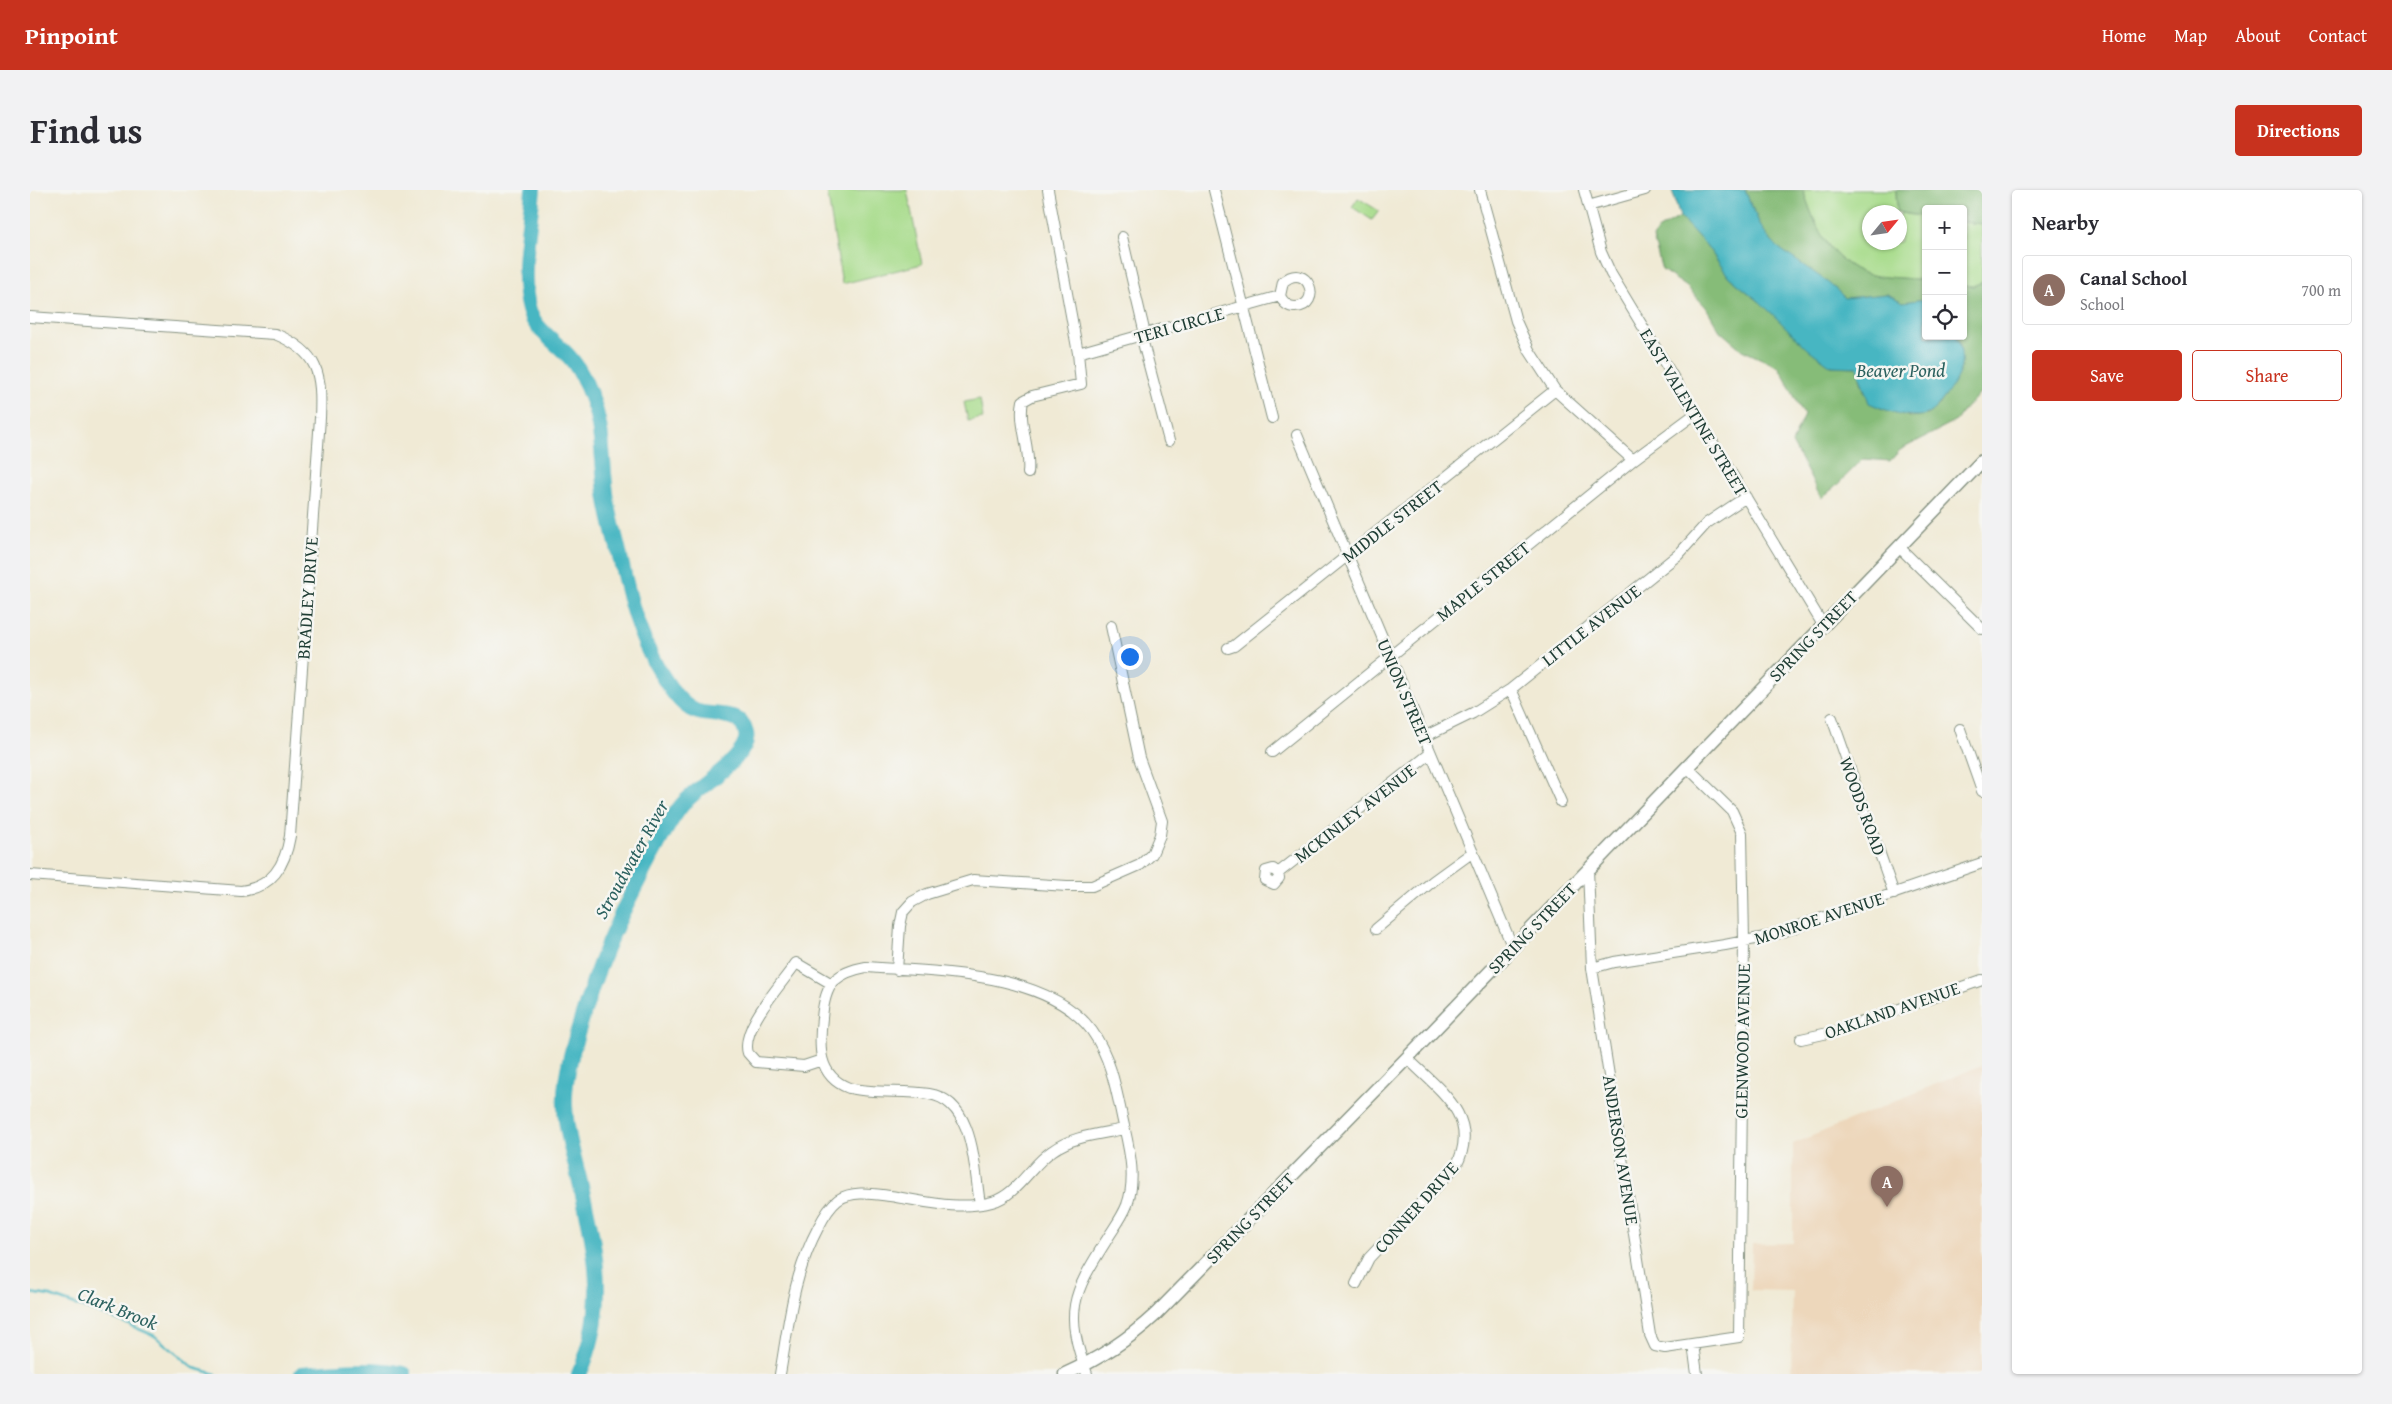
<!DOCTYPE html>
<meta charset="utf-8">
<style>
:root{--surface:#fff;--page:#f2f2f3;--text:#2b2b33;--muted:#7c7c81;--line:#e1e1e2;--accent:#c8321e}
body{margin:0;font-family:"Gentium Book Plus",serif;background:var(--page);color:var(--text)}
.controls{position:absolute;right:15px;top:15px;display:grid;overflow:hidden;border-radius:5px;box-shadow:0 1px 4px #0004}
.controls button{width:45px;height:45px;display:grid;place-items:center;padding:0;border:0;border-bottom:1px solid var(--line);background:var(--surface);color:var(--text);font:25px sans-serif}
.compass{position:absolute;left:1832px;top:15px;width:45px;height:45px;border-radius:50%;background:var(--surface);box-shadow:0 1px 4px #0004;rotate:61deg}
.you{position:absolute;left:1099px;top:466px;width:18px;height:18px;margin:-12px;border:4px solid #fff;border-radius:50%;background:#1a73e8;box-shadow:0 0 0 8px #1a73e833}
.badge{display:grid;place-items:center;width:32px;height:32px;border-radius:50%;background:var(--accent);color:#fff;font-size:16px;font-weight:700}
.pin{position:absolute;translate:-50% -41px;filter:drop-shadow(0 1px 2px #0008)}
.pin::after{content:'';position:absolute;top:26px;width:18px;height:15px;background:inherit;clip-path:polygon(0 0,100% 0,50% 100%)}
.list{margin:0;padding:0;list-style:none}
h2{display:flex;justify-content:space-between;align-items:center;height:65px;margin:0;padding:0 20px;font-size:21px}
h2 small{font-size:16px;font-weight:400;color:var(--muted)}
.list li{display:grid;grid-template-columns:32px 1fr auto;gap:15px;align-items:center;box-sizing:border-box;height:70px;margin:0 10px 10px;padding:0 10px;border:1px solid var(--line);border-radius:5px}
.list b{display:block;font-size:19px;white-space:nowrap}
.list p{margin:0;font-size:16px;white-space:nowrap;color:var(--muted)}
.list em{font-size:16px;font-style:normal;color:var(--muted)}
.actions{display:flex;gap:10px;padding:15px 20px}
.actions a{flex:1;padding:11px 0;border:1px solid var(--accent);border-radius:5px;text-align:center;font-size:18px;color:var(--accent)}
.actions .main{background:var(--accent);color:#fff}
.icon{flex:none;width:28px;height:28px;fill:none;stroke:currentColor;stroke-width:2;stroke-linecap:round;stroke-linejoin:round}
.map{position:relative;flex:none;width:1952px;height:1184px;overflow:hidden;border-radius:5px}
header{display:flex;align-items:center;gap:30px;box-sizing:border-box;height:70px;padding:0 25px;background:var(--accent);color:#fff}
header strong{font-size:24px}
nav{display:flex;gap:28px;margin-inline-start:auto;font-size:18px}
.intro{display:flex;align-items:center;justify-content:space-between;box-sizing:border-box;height:120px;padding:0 30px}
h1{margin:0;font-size:35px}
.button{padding:12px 22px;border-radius:5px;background:var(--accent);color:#fff;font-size:18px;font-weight:700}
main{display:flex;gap:30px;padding:0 30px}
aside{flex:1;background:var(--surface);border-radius:5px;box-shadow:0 1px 4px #0004}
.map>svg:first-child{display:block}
.built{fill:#edd7bb}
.green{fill:#a8dc8c;stroke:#648c60}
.forest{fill:#86bc78;stroke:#527c56}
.water{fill:#47b6c2;stroke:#337a7b}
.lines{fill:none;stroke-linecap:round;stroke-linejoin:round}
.stream{stroke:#47b6c2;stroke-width:2.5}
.river{stroke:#47b6c2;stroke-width:16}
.minor-casing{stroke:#889484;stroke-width:12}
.major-casing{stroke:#889484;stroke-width:15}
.minor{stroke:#fff;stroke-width:10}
.major{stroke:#fff;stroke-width:12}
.labels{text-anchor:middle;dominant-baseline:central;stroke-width:5;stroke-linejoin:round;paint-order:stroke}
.street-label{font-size:18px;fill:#1f3d34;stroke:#f6f6f2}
.water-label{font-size:19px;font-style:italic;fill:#2b615f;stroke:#f6f6f2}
</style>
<header>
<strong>Pinpoint</strong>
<nav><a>Home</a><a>Map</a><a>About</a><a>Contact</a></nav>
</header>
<div class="intro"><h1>Find us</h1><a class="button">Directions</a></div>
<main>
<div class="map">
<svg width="1952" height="1184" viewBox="0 0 1952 1184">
<rect width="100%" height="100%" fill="#f6f6f2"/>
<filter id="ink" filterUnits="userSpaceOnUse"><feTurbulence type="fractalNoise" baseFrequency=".02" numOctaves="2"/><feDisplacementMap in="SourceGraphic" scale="10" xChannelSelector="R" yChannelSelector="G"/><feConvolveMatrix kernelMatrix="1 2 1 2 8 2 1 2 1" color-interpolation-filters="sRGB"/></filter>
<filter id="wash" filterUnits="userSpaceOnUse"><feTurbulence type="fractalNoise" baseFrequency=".0096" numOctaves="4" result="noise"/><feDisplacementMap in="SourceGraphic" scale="20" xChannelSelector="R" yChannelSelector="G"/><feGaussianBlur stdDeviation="1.12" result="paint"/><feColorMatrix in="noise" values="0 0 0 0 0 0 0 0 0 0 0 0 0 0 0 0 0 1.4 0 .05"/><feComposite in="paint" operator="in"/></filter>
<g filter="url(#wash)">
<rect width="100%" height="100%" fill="#f0ead5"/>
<path class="built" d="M 1952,875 L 1952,1184 L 1761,1184 L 1763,1101 L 1721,1100 L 1722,1054 L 1763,1053 L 1763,954 Z"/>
<path class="green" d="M 797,0 L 877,0 L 892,74 L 812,94 Z
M 1773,0 L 1866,0 L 1867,22 L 1840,22 L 1840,52 L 1870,52 L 1870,23 L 1896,27 L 1896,90 C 1880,88 1844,88 1831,82 C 1796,66 1785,34 1773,0 Z
M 1328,8 L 1349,21 L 1342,30 L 1322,17 Z
M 1933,32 L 1952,34 L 1952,92 L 1943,96 L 1933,95 Z
M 950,209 L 953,228 L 938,231 L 934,212 Z"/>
<path class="forest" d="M 1715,0 L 1773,0 C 1785,34 1796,66 1831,82 C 1844,88 1880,88 1896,90 L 1896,109 L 1873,112 L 1857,104 L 1815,108 C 1794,86 1767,74 1744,54 C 1732,43 1721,15 1715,0 Z
M 1866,0 L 1952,0 L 1952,34 L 1933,32 L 1933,19 L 1896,19 L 1896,27 L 1867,22 Z
M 1650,27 L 1676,55 L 1699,87 L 1730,112 L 1801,176 L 1827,177 L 1834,201 L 1850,218 L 1880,227 L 1897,225 L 1910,214 L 1931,178 L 1930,154 L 1926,146 L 1933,146 L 1933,95 L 1943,96 L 1952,92 L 1952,202 L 1935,218 L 1926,231 L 1870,260 L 1860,271 L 1833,269 L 1805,297 L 1791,308 L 1762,253 L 1774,225 L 1749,177 L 1712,160 L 1690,141 L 1676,117 L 1657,97 L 1632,80 L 1623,48 L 1629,39 Z"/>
<path class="water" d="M 1642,0 L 1715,0 C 1721,15 1732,43 1744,54 C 1767,73 1794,86 1815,108 L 1857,104 L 1873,112 L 1896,109 L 1896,146 L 1926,146 C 1931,155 1932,166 1931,176 C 1929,189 1907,222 1895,225 C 1879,229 1854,220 1839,213 L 1827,177 L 1801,176 L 1778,159 L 1730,112 L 1699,87 L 1676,55 L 1650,27 Z"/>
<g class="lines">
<path class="stream" d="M 0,1103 L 20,1106 L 88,1130 L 125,1146 L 164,1178 L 186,1184"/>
<path class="river" d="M 503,0 C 500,35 489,85 499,120 C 505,141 529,153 542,170 C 553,184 559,201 565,218 C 574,248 572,279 577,310 C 580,328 585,345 589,362 C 598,404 607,445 630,482 C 638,495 649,514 665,521 C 682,528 710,518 716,543 C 722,567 667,596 652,615 C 638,632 629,653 618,672 C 596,713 575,755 561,800 C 550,835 533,880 535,916 C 536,941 543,965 549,988 C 565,1055 580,1118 549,1184
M 272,1184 C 306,1181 340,1177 374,1184"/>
</g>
</g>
<g filter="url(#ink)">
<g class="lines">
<defs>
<path id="minor" d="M 1184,0 L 1242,228
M 1450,0 L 1486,131 L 1499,160 L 1525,200 L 1603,270
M 1554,0 L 1571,62 L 1581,84 L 1793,435
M 1558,16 L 1615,0
M 1092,47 L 1115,144
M 0,127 L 245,144 C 289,162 292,184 290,228 L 260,646 C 255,676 242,697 211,701 L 0,685
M 1111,145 L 1139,251
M 1048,163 L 1250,106 C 1253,112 1258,117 1265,117 C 1294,116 1278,70 1253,92 L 1250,106
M 1267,245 L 1483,758
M 998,283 C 1001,259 988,234 993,211 L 1002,206 L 1051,194 L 1048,163 L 1018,0
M 1869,357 L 1952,439
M 1198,458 L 1204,456 L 1525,200
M 1481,499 L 1531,612
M 1802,528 L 1864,704
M 1930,539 L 1952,601
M 1394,547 L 1443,523 L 1481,499 L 1649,364 L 1677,333 L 1716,307
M 1242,562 L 1603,270 L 1665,224
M 1558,679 L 1562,778 L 1620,1145 L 1625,1156 L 1635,1158 L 1709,1147 L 1714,751 L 1712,643 L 1702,621 L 1657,577
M 1248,683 L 1249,688 L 1244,694 L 1235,690 L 1236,681 L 1243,679 L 1248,683 L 1401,563
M 1346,739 L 1403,691 L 1443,662
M 1562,778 L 1584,772 L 1695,755 L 1740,746 L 1952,673
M 867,780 L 870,736 L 873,722 L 882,712 L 897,704 L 943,690 L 1037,696 L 1062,696 L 1110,675 L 1122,664 L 1130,645 L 1132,631 L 1109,568 L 1081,436
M 1771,849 L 1807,841 L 1952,790
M 792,870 L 774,876 L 726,872 L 718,863 C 710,838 752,794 766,773 L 802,794
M 950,1014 C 944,979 945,911 899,904 C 873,900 845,904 819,898 C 787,886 789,856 792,828 C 793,816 795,801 804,791 C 812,783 825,779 836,777 C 904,782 1018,781 1062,841 C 1079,865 1085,893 1091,922 C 1097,952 1108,984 1097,1015 C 1092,1028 1083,1039 1076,1051 C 1042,1105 1034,1122 1057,1184
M 1326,1094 L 1339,1068 L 1426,976 C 1452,927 1408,899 1377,868
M 1663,1154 L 1667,1184
M 750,1184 C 759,1132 763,1085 788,1038 C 793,1028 799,1017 808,1010 C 823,1000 843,1004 860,1006 C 894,1011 928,1021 962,1012 C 987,1005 1001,975 1022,961 C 1042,946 1071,944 1094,939"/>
<path id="major" d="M 1035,1184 C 1069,1169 1099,1149 1126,1124 L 1377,868 L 1952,271"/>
</defs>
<use href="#minor" class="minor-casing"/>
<use href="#major" class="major-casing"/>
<use href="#minor" class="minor"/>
<use href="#major" class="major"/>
</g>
</g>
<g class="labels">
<g class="street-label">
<text transform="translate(1149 135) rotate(-16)">TERI CIRCLE</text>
<text transform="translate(1664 222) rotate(59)">EAST VALENTINE STREET</text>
<text transform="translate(1362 331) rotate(-38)">MIDDLE STREET</text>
<text transform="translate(1453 391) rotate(-39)">MAPLE STREET</text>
<text transform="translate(277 408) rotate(-86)">BRADLEY DRIVE</text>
<text transform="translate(1561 435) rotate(-38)">LITTLE AVENUE</text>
<text transform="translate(1783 446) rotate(-46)">SPRING STREET</text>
<text transform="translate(1375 502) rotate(67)">UNION STREET</text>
<text transform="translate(1833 616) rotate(70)">WOODS ROAD</text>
<text transform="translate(1325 623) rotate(-38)">MCKINLEY AVENUE</text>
<text transform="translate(1789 728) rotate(-18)">MONROE AVENUE</text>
<text transform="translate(1502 738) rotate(-46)">SPRING STREET</text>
<text transform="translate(1862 820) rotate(-19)">OAKLAND AVENUE</text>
<text transform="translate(1712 851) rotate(-89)">GLENWOOD AVENUE</text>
<text transform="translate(1591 960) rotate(81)">ANDERSON AVENUE</text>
<text transform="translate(1386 1017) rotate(-48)">CONNER DRIVE</text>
<text transform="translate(1220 1028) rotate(-46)">SPRING STREET</text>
</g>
<g class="water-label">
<text x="1871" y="180">Beaver Pond</text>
<text transform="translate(601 669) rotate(-61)">Stroudwater River</text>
<text transform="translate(88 1118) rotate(22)">Clark Brook</text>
</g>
</g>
</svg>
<div class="controls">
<button>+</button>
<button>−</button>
<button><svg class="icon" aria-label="locate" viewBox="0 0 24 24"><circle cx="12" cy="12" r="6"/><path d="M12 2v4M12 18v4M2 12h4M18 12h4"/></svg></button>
</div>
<svg class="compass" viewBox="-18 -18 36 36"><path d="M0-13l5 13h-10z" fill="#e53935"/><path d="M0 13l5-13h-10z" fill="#7c7c81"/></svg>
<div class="you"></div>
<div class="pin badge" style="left:1857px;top:1017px;background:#8d6e63">A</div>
</div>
<aside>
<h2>Nearby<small></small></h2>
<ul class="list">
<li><span class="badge" style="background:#8d6e63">A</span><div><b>Canal School</b><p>School</p></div><em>700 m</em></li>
</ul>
<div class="actions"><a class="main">Save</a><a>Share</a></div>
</aside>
</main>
